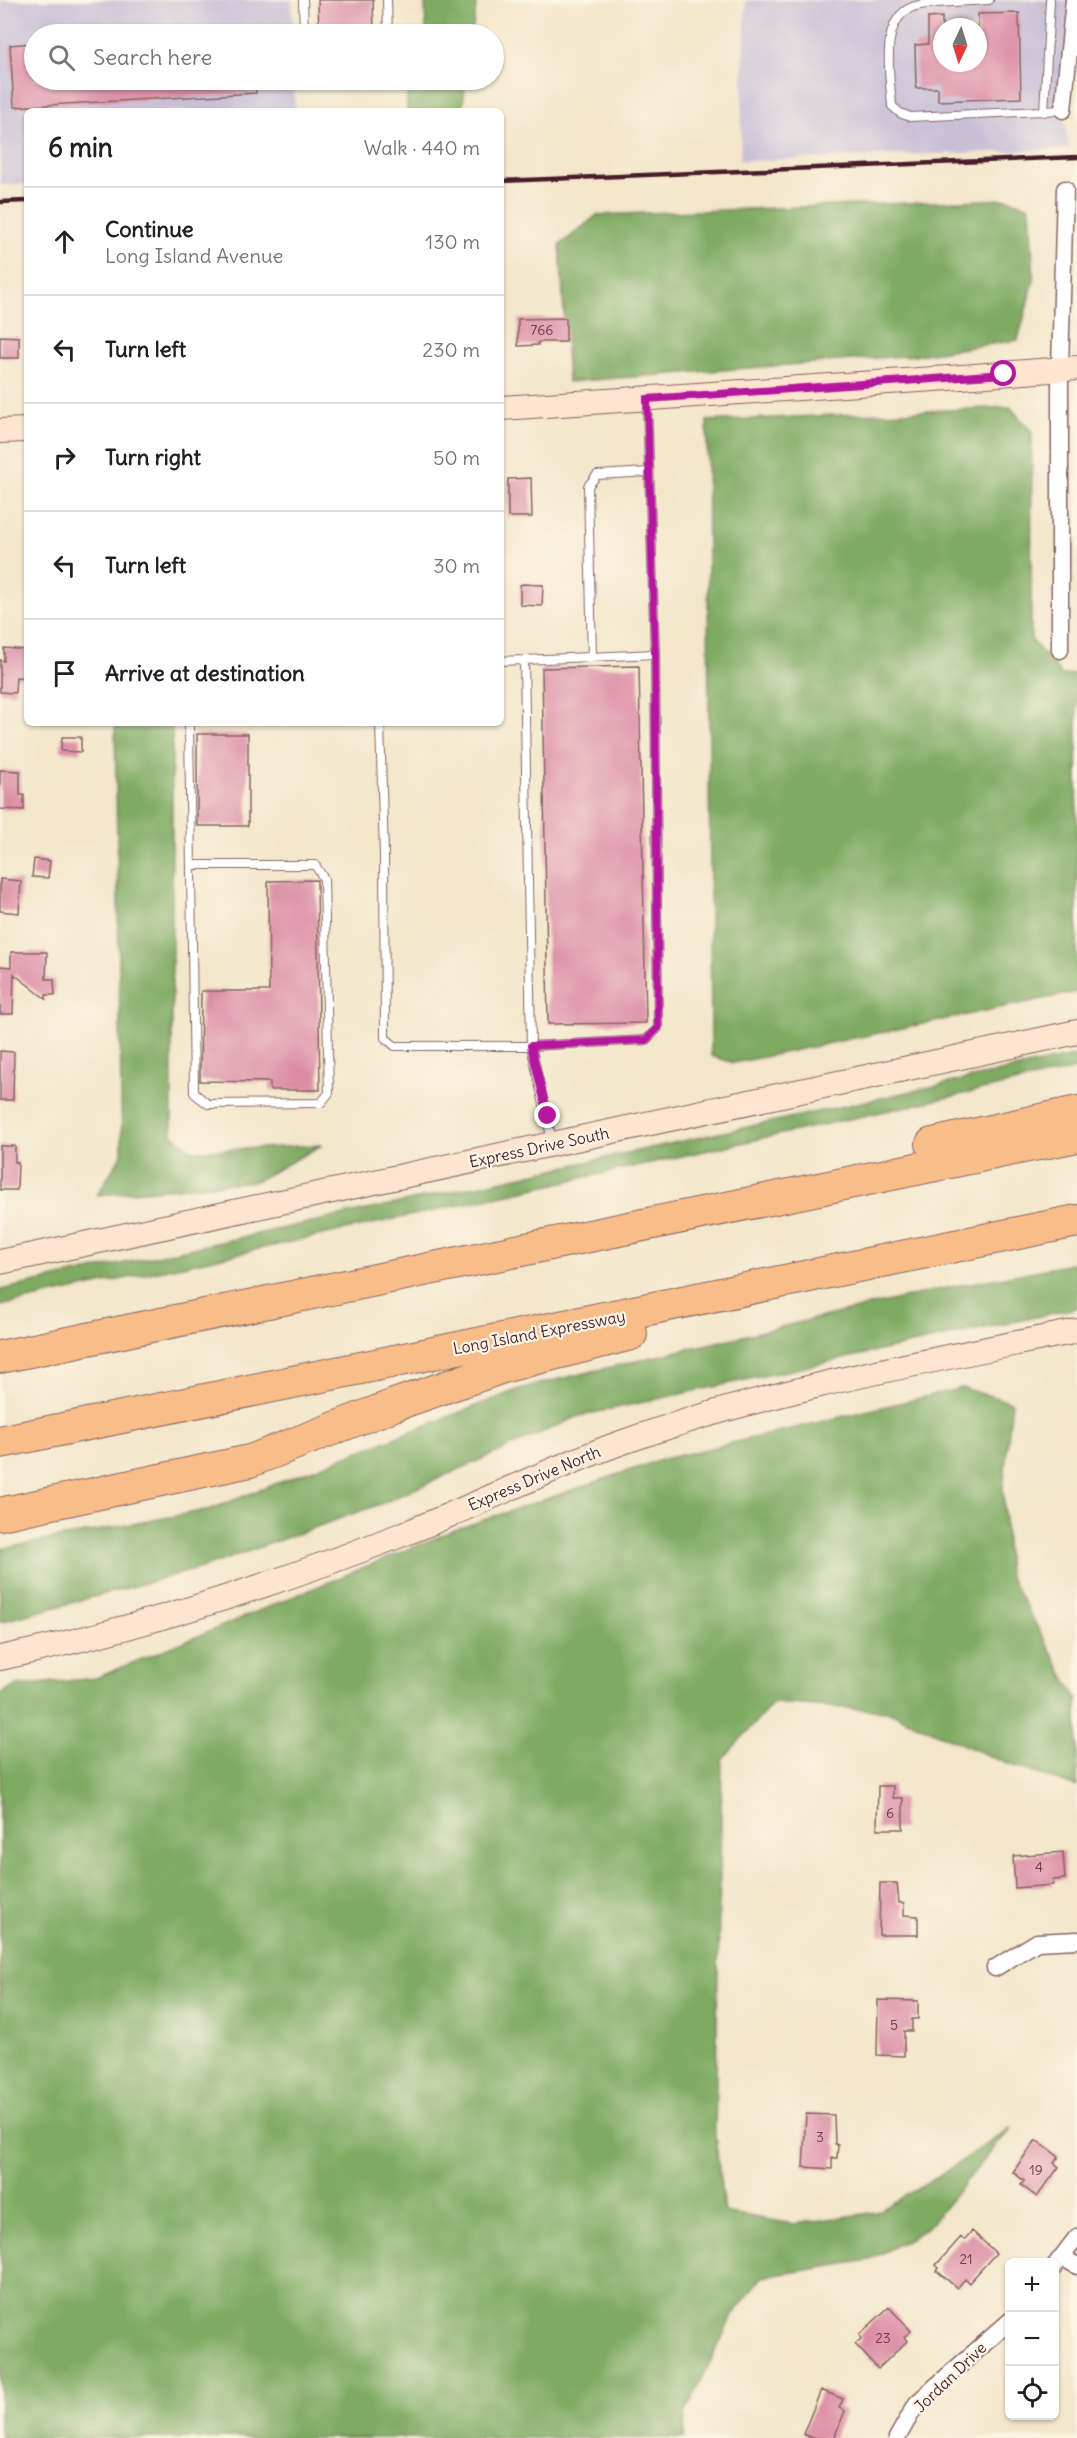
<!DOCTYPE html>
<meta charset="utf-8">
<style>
:root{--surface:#fff;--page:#f2f2f2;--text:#202124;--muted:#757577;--line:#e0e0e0}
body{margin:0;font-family:Delius,sans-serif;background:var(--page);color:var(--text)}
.controls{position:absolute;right:18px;bottom:18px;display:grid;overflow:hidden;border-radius:9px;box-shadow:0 2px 4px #0004}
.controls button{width:54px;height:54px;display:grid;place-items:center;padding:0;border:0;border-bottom:2px solid var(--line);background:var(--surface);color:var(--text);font:30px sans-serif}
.compass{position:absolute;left:933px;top:18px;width:54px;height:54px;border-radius:50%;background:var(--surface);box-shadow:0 2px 4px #0004;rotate:184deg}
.stop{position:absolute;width:18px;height:18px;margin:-14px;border:4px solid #b5179e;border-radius:50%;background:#fff}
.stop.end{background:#b5179e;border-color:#fff;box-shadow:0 2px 6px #0008}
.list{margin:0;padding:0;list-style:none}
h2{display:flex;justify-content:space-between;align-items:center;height:78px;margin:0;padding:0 24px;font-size:26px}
h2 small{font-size:20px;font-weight:400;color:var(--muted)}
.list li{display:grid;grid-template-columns:39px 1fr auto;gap:18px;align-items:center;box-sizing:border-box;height:108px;padding:0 24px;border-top:2px solid var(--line)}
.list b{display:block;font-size:22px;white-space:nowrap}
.list p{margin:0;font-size:20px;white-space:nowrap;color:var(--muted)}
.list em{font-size:20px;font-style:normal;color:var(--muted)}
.icon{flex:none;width:33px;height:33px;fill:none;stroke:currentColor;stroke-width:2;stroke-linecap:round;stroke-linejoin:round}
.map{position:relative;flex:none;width:1077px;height:2438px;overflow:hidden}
.search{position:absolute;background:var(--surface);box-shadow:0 2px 4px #0004;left:24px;top:24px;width:480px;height:66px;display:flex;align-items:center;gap:15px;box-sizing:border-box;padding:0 21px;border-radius:33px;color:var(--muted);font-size:22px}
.panel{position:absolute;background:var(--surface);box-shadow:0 2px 4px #0004;left:24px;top:108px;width:480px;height:618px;border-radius:9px}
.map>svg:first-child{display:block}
.industrial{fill:#c9bfd7;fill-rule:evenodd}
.forest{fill:#7eaa62;stroke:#646446;stroke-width:1.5}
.building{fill:#dc8da6}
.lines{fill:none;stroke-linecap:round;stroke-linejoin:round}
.lane-casing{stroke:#856563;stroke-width:10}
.street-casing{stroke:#856563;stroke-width:19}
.secondary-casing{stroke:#856563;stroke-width:26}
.highway-casing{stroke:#856563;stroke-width:34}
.lane{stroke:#fff;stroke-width:8}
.street{stroke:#fff;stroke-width:16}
.secondary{stroke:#fde5d0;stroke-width:24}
.highway{stroke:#f9bd89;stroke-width:32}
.rail{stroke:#4a1f2b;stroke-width:4.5}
.route{stroke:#b5179e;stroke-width:8}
.labels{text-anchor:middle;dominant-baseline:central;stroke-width:4.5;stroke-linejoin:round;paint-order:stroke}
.number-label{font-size:14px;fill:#6e3a4a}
.street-label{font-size:16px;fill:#4a1f2b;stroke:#fcf5e5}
</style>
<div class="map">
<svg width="1077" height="2438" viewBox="0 0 1077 2438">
<rect width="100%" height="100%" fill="#fcf5e5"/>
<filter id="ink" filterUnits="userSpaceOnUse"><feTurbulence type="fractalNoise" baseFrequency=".0167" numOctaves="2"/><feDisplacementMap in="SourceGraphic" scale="12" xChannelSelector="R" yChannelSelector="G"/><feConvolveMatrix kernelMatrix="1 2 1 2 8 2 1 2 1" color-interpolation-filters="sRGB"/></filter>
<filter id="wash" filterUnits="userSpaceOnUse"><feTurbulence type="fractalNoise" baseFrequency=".008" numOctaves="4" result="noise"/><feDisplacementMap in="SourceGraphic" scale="24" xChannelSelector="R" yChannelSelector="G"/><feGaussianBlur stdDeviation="1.35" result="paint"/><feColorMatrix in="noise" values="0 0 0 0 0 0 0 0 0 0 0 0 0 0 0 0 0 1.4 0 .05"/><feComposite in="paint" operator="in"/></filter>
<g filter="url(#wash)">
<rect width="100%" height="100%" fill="#f3e6ca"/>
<path class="industrial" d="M 0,0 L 292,0 L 293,34 L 34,34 L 34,80 L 294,80 L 295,111 L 27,111 L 27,184 L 0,185 Z
M 746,0 L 1074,0 L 1063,110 L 1069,149 L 740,161 ZM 942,27 L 978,27 L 978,63 L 942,63 Z"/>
<path class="forest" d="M 425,0 L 477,0 L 472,34 L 426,34 Z
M 407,80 L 466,80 L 462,111 L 407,111 Z
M 1009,199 L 1030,207 L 1034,280 L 1018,340 L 917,355 L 568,382 L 560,245 L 597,215 Z
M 1010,407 L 1032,432 L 1031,639 L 1062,675 L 1077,674 L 1077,992 L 734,1063 L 711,1056 L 707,421 Z
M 115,723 L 172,723 L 172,1134 L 193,1151 L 322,1145 L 256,1181 L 97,1195 L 122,1154 Z
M 1077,1055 L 1077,1069 L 0,1306 L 0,1290 Z
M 1077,1263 L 1077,1308 L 579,1416 L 383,1503 L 205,1567 L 0,1622 L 0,1549 L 211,1509 L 522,1388 L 950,1287 Z
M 962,1388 L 1012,1402 L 1003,1489 L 1008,1574 L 1077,1699 L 1077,1787 L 1005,1763 L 887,1711 L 773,1703 L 722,1760 L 715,2135 L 724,2212 L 794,2224 L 877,2212 L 936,2178 L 1012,2127 L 926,2229 L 870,2260 L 762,2277 L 732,2317 L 685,2414 L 685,2438 L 0,2438 L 0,1694 L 15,1686 L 96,1678 L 457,1529 L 660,1460 Z"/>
<g id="blocks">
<path class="building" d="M 318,0 L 373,0 L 374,34 L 319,34 Z
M 1019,13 L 1021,98 L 938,101 L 938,88 L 916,88 L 915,45 L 928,44 L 928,18 L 942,17 L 942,63 L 978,63 L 978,14 Z
M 32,43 L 34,80 L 256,80 L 256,93 L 14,107 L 10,45 Z
M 566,318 L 566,342 L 538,342 L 538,345 L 518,346 L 518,319 Z
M 0,336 L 19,337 L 19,358 L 0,358 Z
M 531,478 L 532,517 L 508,517 L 508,479 Z
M 523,584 L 543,585 L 542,606 L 520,605 L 520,585 Z
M 4,648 L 27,650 L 26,678 L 16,677 L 15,693 L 0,692 L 0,660 L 4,661 Z
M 639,666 L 646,1023 L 548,1024 L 542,668 Z
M 197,734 L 248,734 L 248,826 L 197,826 Z
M 62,737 L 81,737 L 81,752 L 61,751 Z
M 0,770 L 20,771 L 20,795 L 24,795 L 24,810 L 0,809 Z
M 34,859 L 50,861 L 48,878 L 32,877 Z
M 0,879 L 21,881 L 19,913 L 0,911 Z
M 317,880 L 320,1090 L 270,1090 L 270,1082 L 200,1081 L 201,991 L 269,991 L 268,881 Z
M 11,952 L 47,952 L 46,979 L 54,979 L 55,995 L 46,995 L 46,999 L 14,974 L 13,1014 L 0,1014 L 0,966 L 11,967 Z
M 0,1051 L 14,1052 L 13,1100 L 0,1100 Z
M 0,1146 L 15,1146 L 15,1162 L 18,1162 L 17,1190 L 0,1190 Z
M 878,1786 L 893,1786 L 893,1798 L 903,1798 L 903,1829 L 877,1829 Z
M 1063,1852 L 1065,1879 L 1053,1880 L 1053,1885 L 1015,1888 L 1013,1856 Z
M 880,1883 L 897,1883 L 899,1903 L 904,1903 L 904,1915 L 918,1916 L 918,1935 L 879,1935 Z
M 878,2000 L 918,2001 L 918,2019 L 912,2019 L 912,2031 L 904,2031 L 904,2056 L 877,2055 Z
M 806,2114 L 834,2115 L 835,2144 L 838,2145 L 837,2158 L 832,2158 L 832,2169 L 803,2167 Z
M 1036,2140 L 1059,2157 L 1054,2163 L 1059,2167 L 1037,2197 L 1021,2185 L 1024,2181 L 1013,2172 Z
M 972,2231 L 996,2253 L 969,2283 L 965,2279 L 957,2288 L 937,2271 L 939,2268 L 936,2265 L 961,2237 L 964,2240 Z
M 889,2307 L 911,2331 L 904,2337 L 907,2341 L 878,2369 L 855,2344 L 861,2339 L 859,2335 Z
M 821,2390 L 843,2399 L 839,2408 L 845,2411 L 834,2438 L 812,2438 L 803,2434 Z"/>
</g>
</g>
<g filter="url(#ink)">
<use href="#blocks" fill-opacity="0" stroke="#856563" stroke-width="1.5"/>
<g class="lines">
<defs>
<path id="lane" d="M 303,0 L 304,34
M 387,0 L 388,34
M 989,0 C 966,2 942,1 920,5 C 877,12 890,75 892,106 L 900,113 L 910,117 L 1063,110
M 1044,112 L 1050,0
M 647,400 L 655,654
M 592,657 L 588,486 L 597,475 L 649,472
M 501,661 L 524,660 L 531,1046 L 552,1141
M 189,723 L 194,1093 L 208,1104 L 321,1103 L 329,1093 L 324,879 L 315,865 L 191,865
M 380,723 L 384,855 L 385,1038 L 395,1046 L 531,1046 L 646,1040 L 658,1028 L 655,654 L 524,660"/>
<path id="street" d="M 1063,110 L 1074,0
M 1060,650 L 1060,369 L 1065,189
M 995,1968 L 1037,1942 L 1077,1940
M 1062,2257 L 1077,2266
M 1054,2267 L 1077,2237
M 897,2438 L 917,2403 L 1010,2321"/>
<path id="secondary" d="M 501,408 L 949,378 L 1077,368
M 0,431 L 27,430
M 0,1262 L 1077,1032
M 0,1658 C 139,1629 274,1585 406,1533 C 480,1504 551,1467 626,1441 C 772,1389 925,1362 1077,1331"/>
<path id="highway" d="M 932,1144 L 1077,1112
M 0,1357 L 1077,1136
M 0,1442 L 1077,1221
M 0,1514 L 250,1461 L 394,1405 L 506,1366 L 631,1334"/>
</defs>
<use href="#lane" class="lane-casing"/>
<use href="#street" class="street-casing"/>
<use href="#secondary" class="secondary-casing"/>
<use href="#highway" class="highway-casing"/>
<use href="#lane" class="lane"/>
<use href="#street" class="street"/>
<use href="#secondary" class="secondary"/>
<use href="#highway" class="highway"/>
<path class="rail" d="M 501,181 L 1077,157
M 0,202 L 27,201"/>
</g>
</g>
<g class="lines" filter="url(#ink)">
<path class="route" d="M 548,1116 L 531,1046 L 646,1040 L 658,1028 L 655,654 L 647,399 L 1004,374"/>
</g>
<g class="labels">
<g class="number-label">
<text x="542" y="330">766</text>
<text x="890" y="1813">6</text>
<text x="1039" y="1867">4</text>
<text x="894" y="2025">5</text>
<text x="820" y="2137">3</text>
<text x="1036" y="2170">19</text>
<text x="966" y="2259">21</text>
<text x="883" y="2338">23</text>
</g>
<g class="street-label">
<text transform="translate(539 1147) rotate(-12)">Express Drive South</text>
<text transform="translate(539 1332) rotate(-11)">Long Island Expressway</text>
<text transform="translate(534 1478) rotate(-23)">Express Drive North</text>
<text transform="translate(950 2377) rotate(-44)">Jordan Drive</text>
</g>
</g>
</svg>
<div class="controls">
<button>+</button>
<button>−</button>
<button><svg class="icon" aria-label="locate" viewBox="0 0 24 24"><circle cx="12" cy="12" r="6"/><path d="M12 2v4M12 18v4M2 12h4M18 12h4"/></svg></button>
</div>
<svg class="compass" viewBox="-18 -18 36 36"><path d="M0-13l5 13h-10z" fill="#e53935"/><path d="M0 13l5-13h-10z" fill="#757577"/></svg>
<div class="stop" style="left:1004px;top:374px"></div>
<div class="stop end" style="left:548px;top:1116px"></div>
<div class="search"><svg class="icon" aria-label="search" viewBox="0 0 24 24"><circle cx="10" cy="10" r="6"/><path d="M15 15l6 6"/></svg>Search here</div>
<section class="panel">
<h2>6 min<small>Walk · 440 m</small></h2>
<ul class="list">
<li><svg class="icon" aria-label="ahead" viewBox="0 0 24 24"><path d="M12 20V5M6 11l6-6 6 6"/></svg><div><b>Continue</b><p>Long Island Avenue</p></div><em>130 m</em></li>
<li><svg class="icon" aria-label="left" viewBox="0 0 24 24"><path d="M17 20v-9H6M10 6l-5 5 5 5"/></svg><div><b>Turn left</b></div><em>230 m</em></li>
<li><svg class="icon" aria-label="right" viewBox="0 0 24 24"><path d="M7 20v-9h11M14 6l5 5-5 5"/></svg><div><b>Turn right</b></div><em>50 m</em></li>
<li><svg class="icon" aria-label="left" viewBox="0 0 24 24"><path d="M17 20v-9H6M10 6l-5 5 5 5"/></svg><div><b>Turn left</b></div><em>30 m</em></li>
<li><svg class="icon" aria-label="arrive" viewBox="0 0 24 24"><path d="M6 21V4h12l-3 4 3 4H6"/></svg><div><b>Arrive at destination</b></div></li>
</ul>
</section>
</div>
